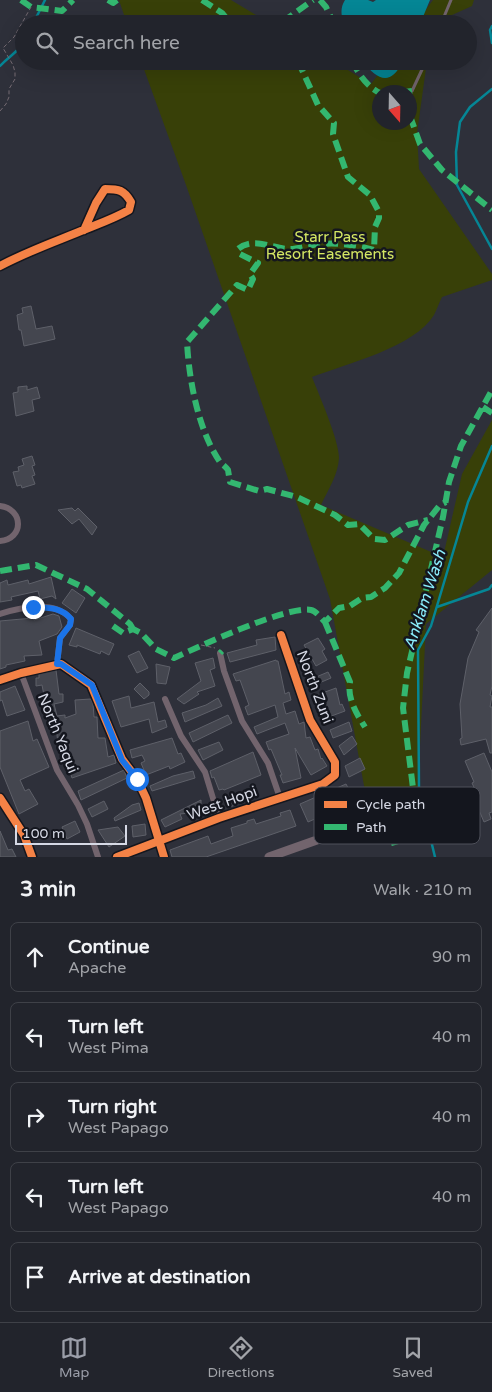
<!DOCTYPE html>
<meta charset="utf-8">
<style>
:root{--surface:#22242c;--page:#2a2c34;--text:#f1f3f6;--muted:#a2a4a9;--line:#3f4148;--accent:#9b9ea9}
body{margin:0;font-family:"Varela Round",sans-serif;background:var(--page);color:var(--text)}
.compass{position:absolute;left:372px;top:85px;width:45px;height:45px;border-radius:50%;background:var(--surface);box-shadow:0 5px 20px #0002;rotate:160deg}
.scale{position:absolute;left:15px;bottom:12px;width:112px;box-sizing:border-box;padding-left:5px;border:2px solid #d6d9e5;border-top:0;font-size:14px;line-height:18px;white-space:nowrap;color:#d6d9e5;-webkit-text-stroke:4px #14161e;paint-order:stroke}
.stop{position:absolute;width:15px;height:15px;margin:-11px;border:4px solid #1a73e8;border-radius:50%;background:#fff}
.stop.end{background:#1a73e8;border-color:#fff;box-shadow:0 1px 5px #0008}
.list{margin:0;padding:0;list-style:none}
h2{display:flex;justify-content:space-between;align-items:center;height:65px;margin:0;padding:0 20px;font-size:21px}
h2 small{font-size:16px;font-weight:400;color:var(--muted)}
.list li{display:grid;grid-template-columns:32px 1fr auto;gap:15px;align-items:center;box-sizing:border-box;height:70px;margin:0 10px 10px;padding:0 10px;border:1px solid var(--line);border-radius:8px}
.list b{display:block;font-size:19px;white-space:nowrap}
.list p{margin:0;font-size:16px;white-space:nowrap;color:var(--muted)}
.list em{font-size:16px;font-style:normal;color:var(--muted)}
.icon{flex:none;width:28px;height:28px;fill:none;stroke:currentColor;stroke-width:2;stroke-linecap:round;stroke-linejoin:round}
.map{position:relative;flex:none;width:492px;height:857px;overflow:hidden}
.search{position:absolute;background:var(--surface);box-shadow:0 5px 20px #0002;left:15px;right:15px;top:15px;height:55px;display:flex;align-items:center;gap:12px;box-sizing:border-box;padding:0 18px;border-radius:28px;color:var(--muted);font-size:19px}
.sheet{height:465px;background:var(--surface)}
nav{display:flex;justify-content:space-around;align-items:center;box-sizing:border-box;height:70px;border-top:1px solid var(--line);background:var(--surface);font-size:14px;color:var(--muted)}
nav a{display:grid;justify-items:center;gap:2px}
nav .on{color:var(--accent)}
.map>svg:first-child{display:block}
.green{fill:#384008;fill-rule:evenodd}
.water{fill:#058695}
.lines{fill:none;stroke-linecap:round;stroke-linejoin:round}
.stream{stroke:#058695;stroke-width:2.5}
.building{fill:#44464f;stroke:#5e6069}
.path{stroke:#746a72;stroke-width:1;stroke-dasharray:4 2.5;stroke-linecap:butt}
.service{stroke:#72646d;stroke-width:3}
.minor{stroke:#72646d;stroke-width:6}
.tertiary{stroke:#72646d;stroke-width:9}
.quiet{stroke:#33b770;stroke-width:6;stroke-dasharray:12 6;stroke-linecap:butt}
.cycleway-casing{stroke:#14161e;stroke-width:11}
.cycleway{stroke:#f48246;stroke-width:8}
.route{stroke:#1a73e8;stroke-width:6}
.labels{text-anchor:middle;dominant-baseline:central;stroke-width:5;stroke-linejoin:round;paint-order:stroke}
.park-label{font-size:15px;fill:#d4e763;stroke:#14161e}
.street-label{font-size:15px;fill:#d6d9e5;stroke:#14161e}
.water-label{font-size:16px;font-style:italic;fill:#8bedfc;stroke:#14161e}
.key{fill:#14161e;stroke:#4e505a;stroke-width:1}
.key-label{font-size:14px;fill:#d6d9e5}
</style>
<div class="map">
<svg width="492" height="857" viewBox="0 0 492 857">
<rect width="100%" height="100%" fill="#2e303a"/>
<path class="green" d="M 119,0 L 231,0 L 271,24 L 127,24 Z
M 433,0 L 474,0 L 472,6 L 432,24 L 415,24 Z
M 141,61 L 333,61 L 371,84 L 388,61 L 427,61 L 417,133 L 419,169 L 492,274 L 492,280 L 442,297 C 439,303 437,309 434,315 C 415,347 346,364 312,377 C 319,395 339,440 339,458 C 338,475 328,490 321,505 L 443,557 L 462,474 L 492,420 L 492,570 L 426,624 L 416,827 L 369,813 L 330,599 L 186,185 ZM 380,92 L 410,92 L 410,122 L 380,122 Z"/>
<path class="water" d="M 345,0 L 368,0 L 373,2 L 376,0 L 430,0 L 420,24 L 344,24 C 341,15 340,8 345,0 Z
M 362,61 L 403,61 C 390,88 377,79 362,61 Z"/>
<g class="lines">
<path class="stream" d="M 33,24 L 45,0
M 492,26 L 490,30 L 492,43
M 0,66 C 8,57 18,52 24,42
M 492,89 L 470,107 L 460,122 L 456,152 L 457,185 L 492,249
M 437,607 L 489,589 L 492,585
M 435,857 L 419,791 L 418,650 L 431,626 L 468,502 L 492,446"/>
</g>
<path class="building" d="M 31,306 L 36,329 L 52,326 L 55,339 L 24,346 L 21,330 L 19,330 L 17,315 L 23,313 L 22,308 Z
M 27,386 L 27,390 L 37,387 L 40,398 L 32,400 L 34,411 L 16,416 L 13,393 L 18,392 L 18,387 Z
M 32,456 L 35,465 L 32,466 L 35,475 L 32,476 L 35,484 L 22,488 L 21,485 L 17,486 L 13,472 L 19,471 L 18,467 L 24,465 L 22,459 Z
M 72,508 L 75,511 L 78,508 L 97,527 L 92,535 L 79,519 L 72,524 L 58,510 Z
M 51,577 L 56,599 L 52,596 L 40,599 L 38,591 L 11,597 L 12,600 L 0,602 L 0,583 L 7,580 L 8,585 L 28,580 L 29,584 Z
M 72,589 L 85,598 L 76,613 L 62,603 Z
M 492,608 L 492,686 L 490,695 L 492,696 L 490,707 L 492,707 L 492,753 L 490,753 L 486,739 L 461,745 L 460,739 L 462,738 L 460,704 L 468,658 L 479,632 L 476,630 Z
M 53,614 L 59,616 L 62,627 L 57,634 L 39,641 L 42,655 L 24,656 L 25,661 L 6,665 L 6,667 L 0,669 L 0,621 L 33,618 L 34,620 Z
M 76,628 L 114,644 L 109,655 L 101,651 L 100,654 L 77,645 L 77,647 L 69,645 Z
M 275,637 L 276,650 L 230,662 L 227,653 L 257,645 L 256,640 Z
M 318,638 L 325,649 L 322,651 L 327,660 L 316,666 L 304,645 Z
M 139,651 L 148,668 L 137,673 L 128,656 Z
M 213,658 L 215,668 L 210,670 L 215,686 L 197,692 L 199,694 L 184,704 L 177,699 L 201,681 L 195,663 Z
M 276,660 L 276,661 L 278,661 L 285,694 L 289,692 L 291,700 L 283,703 L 286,714 L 295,711 L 299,724 L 304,722 L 306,738 L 310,737 L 315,750 L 318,749 L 321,759 L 322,758 L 327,766 L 311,775 L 295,748 L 301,778 L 283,783 L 280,775 L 282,775 L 271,749 L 269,750 L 266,742 L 289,734 L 285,723 L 257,734 L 254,727 L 278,717 L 275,705 L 248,715 L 245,707 L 249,705 L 240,680 L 236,681 L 233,674 Z
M 156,664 L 170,667 L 166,684 L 157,683 Z
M 56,670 L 59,694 L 63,694 L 63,702 L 54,704 L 57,716 L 65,715 L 65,718 L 76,714 L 75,700 L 91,699 L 93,704 L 94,717 L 97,717 L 98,738 L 105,738 L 108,757 L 114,755 L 116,763 L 72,778 L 67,762 L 64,763 L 58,744 L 56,726 L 50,727 L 42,685 L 36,686 L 36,678 L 39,678 L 39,674 Z
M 328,672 L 331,678 L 312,686 L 309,680 Z
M 140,683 L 149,692 L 149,695 L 144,699 L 134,689 Z
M 15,686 L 25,710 L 7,716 L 2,700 L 0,701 L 0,692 Z
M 336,688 L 340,705 L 342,704 L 345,711 L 326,718 L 324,711 L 327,710 L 317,695 Z
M 129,696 L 131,708 L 154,702 L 158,722 L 165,720 L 167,727 L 152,733 L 149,719 L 121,727 L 112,701 Z
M 218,698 L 222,706 L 185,722 L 182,713 L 206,705 Z
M 228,715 L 232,723 L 193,742 L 189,733 Z
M 28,721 L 33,741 L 37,739 L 49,767 L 20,780 L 25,791 L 29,789 L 38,804 L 19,814 L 0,767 L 0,731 Z
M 349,722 L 352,731 L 333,738 L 330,730 Z
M 352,736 L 357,744 L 344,755 L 339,746 Z
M 172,738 L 178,754 L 181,753 L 185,762 L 170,769 L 169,766 L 146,775 L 141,763 L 145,761 L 142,755 L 132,758 L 130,750 Z
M 219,742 L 223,750 L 203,760 L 198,750 Z
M 253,752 L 261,775 L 224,790 L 223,789 L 219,790 L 214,777 L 212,778 L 210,771 Z
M 484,753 L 492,772 L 492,812 L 489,813 L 491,819 L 484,822 L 473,796 L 477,794 L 472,783 L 474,782 L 465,761 Z
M 360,758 L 365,769 L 349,777 L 345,766 Z
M 124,770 L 127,778 L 81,800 L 78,791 Z
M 193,771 L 195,778 L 152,791 L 150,786 L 173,776 Z
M 346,784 L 356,803 L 348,807 L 347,805 L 329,814 L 327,808 L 316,815 L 317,818 L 308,822 L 300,804 Z
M 243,793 L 245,801 L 230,807 L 227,798 Z
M 201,800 L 201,806 L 208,805 L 208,811 L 180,814 L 182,819 L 165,827 L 161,820 Z
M 104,801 L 108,809 L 92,817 L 88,809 Z
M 139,803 L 141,810 L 115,821 L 114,818 L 132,805 Z
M 290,810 L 296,826 L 206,857 L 172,857 L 170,850 L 208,836 L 211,844 L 233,836 L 231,828 L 247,823 L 247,821 L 254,819 L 256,824 L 281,816 L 280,813 Z
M 75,821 L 80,832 L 67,839 L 62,827 Z
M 145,824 L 146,835 L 133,837 L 132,826 Z
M 118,827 L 125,836 L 109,847 L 98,830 Z
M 0,831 L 8,850 L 12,849 L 16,857 L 0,857 Z"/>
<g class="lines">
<path class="path" d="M 0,111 L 6,104 L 9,97 L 9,89 L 15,79 L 15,72 L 13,65 L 3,48 L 14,37 L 31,7
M 201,645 L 215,648"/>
<path class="service" d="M 441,24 L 451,0
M 412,91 L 426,61"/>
<path class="minor" d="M 0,266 C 28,251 57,241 86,229 C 101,223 115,218 129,210 L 131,202 C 124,190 119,189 105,189 L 96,203 L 84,230
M 0,506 C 24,509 24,539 0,541
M 0,614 C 21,607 55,600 71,619 L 70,625 L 60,638 L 57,664
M 220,653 L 224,671 L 242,721 L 268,763 L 280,798
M 21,673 L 57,770 L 78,805 L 87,824 L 98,857
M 0,680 L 21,673 L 61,664 L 91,685 L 122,759 L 137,779 L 146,798 L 164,857
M 165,699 L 181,736 L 205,772 L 219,818
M 0,798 L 24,835 L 32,857
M 117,857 L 219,818 L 323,784 L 335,775 L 335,762 L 310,720 L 281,635"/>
<path class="tertiary" d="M 269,857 L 393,813"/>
<path class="quiet" d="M 21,0 L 31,7 L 62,11 L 73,0
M 108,0 L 113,3 L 117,0
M 202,0 L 222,13 L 231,24
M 320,0 L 326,7 L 334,24
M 286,24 L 288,18 L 313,0
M 298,61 L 318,105 L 334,123 L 333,134 L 348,177 L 370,195 L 379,212 L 379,218 L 375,227 L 374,250 C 355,244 332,242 313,245 C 305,246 297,249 290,249 C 272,249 254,236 238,249 L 240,254 L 258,263 L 250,274 L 253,279 L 248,290 L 237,285 L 187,342 C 189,380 198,430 220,462 C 223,465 226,467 228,470 L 230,482 L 259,491 L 267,489 L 297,497 L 335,515 L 348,525 L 359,524 L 374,539 L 385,540 L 408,525 L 428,520
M 352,61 C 359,74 366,86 380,93
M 404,92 L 412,91
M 410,116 L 420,144 L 442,170 L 492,210
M 483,407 L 492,413
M 0,571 L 36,565 L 87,589 L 130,624 L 133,629
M 325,622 L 350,682 C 347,698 356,713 365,727
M 113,626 L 123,633 L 133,629 L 141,633 L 156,649 L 174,658 C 198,647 288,605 311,610 C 316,611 321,618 325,622 L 339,608 L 350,606 L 362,598 L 371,597 L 385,588 L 399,573 L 424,525 L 440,505 L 446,502
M 220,653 L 222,651
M 394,806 L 413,790
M 391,843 L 406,839 L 413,831 L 416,812 L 403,708 L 407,673 L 443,517 L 449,482 L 461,446 L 492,390"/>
<defs>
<path id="cycleway" d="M 0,266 C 28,251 57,241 86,229 C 101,223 115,218 129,210 L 131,202 C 124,190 119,189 105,189 L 96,203 L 84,230
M 0,680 L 21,673 L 61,664 L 91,685 L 122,759 L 137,779 L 146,798 L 164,857
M 0,798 L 24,835 L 32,857
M 117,857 L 219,818 L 323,784 L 335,775 L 335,762 L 310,720 L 281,635"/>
</defs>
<use href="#cycleway" class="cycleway-casing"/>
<use href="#cycleway" class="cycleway"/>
</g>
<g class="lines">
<path class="route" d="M 33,607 C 48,608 61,607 71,619 L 70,625 L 60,638 L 57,664 L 61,664 L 92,685 L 122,760 L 137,779"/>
</g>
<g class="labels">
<g class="park-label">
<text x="330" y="237">Starr Pass<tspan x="330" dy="17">Resort Easements</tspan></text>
</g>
<g class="street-label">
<text transform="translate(315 687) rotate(69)">North Zuni</text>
<text transform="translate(58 733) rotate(68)">North Yaqui</text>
<text transform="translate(222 803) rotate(-20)">West Hopi</text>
</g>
<g class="water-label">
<text transform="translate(425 600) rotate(-72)">Anklam Wash</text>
</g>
</g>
<rect x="314" y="787" width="166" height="57" rx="8" class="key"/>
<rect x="324" y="801" width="23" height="7" fill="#f48246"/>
<rect x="324" y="824" width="23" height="6" fill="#33b770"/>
<g class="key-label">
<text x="356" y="809">Cycle path</text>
<text x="356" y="832">Path</text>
</g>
</svg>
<svg class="compass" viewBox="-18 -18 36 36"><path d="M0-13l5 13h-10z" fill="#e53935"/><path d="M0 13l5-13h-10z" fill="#a2a4a9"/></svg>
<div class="scale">100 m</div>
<div class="stop" style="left:137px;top:779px"></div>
<div class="stop end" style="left:33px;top:607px"></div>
<div class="search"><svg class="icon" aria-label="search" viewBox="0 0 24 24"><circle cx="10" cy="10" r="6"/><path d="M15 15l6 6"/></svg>Search here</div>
</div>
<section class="sheet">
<h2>3 min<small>Walk · 210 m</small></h2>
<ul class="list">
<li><svg class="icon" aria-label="ahead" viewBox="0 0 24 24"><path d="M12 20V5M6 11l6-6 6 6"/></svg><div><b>Continue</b><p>Apache</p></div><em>90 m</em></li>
<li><svg class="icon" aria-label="left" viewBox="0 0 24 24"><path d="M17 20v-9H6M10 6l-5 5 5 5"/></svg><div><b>Turn left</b><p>West Pima</p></div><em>40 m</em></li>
<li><svg class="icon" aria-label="right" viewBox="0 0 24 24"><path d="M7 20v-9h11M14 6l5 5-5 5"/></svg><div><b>Turn right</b><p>West Papago</p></div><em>40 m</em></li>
<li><svg class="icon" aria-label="left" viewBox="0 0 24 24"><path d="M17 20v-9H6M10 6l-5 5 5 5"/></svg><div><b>Turn left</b><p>West Papago</p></div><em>40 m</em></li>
<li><svg class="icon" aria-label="arrive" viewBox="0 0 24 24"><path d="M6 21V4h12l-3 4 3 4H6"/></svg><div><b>Arrive at destination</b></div></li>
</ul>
</section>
<nav>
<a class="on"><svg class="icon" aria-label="map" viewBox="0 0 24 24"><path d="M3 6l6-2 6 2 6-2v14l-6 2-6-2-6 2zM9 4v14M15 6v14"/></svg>Map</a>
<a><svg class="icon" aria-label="directions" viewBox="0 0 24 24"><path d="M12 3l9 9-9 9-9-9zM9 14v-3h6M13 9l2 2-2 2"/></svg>Directions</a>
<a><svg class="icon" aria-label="saved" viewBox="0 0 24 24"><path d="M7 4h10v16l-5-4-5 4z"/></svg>Saved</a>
</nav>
